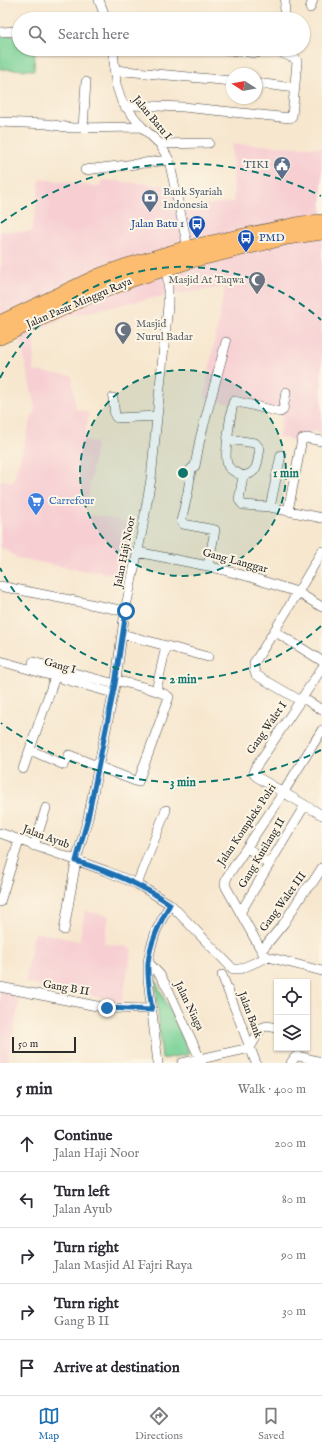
<!DOCTYPE html>
<meta charset="utf-8">
<style>
:root{--surface:#fff;--page:#f2f2f3;--text:#2b2b33;--muted:#7c7c81;--line:#e1e1e2;--accent:#1f6fb2}
body{margin:0;font-family:"IM FELL English",serif;background:var(--page);color:var(--text)}
.controls{position:absolute;right:12px;bottom:12px;display:grid;overflow:hidden;border-radius:0px;box-shadow:0 1px 3px #0004}
.controls button{width:36px;height:36px;display:grid;place-items:center;padding:0;border:0;border-bottom:1px solid var(--line);background:var(--surface);color:var(--text);font:20px sans-serif}
.compass{position:absolute;left:226px;top:68px;width:36px;height:36px;border-radius:50%;background:var(--surface);box-shadow:0 1px 3px #0004;rotate:281deg}
.scale{position:absolute;left:12px;bottom:10px;width:64px;box-sizing:border-box;padding-left:4px;border:2px solid #2b2b2b;border-top:0;font-size:11px;line-height:14px;white-space:nowrap;color:#2b2b2b;-webkit-text-stroke:3px #fcf5e5;paint-order:stroke}
.stop{position:absolute;width:12px;height:12px;margin:-9px;border:3px solid #1f6fb2;border-radius:50%;background:#fff}
.stop.end{background:#1f6fb2;border-color:#fff;box-shadow:0 1px 4px #0008}
.list{margin:0;padding:0;list-style:none}
h2{display:flex;justify-content:space-between;align-items:center;height:52px;margin:0;padding:0 16px;font-size:17px}
h2 small{font-size:13px;font-weight:400;color:var(--muted)}
.list li{display:grid;grid-template-columns:26px 1fr auto;gap:12px;align-items:center;box-sizing:border-box;height:56px;padding:0 16px;border-top:1px solid var(--line)}
.list b{display:block;font-size:15px;white-space:nowrap}
.list p{margin:0;font-size:13px;white-space:nowrap;color:var(--muted)}
.list em{font-size:13px;font-style:normal;color:var(--muted)}
.icon{flex:none;width:22px;height:22px;fill:none;stroke:currentColor;stroke-width:2;stroke-linecap:round;stroke-linejoin:round}
.map{position:relative;flex:none;width:322px;height:1063px;overflow:hidden}
.search{position:absolute;background:var(--surface);box-shadow:0 1px 3px #0004;left:12px;right:12px;top:12px;height:44px;display:flex;align-items:center;gap:10px;box-sizing:border-box;padding:0 14px;border-radius:22px;color:var(--muted);font-size:15px}
.sheet{height:332px;background:var(--surface)}
nav{display:flex;justify-content:space-around;align-items:center;box-sizing:border-box;height:56px;border-top:1px solid var(--line);background:var(--surface);font-size:11px;color:var(--muted)}
nav a{display:grid;justify-items:center;gap:2px}
nav .on{color:var(--accent)}
.map>svg:first-child{display:block}
.built{fill:#f7cfd3}
.green{fill:#78d197;stroke:#527e61}
.lines{fill:none;stroke-linecap:round;stroke-linejoin:round}
.minor-casing{stroke:#4a4744;stroke-width:10}
.primary-casing{stroke:#4a4744;stroke-width:16}
.minor{stroke:#fff;stroke-width:9}
.primary{stroke:#fcbd6f;stroke-width:15}
.route{stroke:#1f6fb2;stroke-width:5}
.ring{fill:none;stroke:#0f766e;stroke-width:2;stroke-dasharray:7 5}
.labels{text-anchor:middle;dominant-baseline:central;stroke-width:4;stroke-linejoin:round;paint-order:stroke}
.street-label{font-size:11px;fill:#2b2b2b;stroke:#fcf5e5}
.service-label{font-size:11px;fill:#4e5e75;stroke:#fcf5e5;text-anchor:end}
.transit-label{font-size:11px;fill:#164399;stroke:#fcf5e5;text-anchor:end}
.worship-label{font-size:11px;fill:#5b616d;stroke:#fcf5e5;text-anchor:end}
.shop-label{font-size:11px;fill:#366cbe;stroke:#fcf5e5;text-anchor:start}
.centre{fill:#0f766e;stroke:#fcf5e5;stroke-width:2}
.ring-label{font-size:12px;text-anchor:middle;font-weight:bold;fill:#0f766e;stroke:#fcf5e5;stroke-width:4;stroke-linejoin:round;paint-order:stroke}
</style>
<div class="map">
<svg width="322" height="1063" viewBox="0 0 322 1063">
<rect width="100%" height="100%" fill="#fcf5e5"/>
<filter id="ink" filterUnits="userSpaceOnUse"><feTurbulence type="fractalNoise" baseFrequency=".025" numOctaves="2"/><feDisplacementMap in="SourceGraphic" scale="8" xChannelSelector="R" yChannelSelector="G"/><feConvolveMatrix kernelMatrix="1 2 1 2 8 2 1 2 1" color-interpolation-filters="sRGB"/></filter>
<filter id="wash" filterUnits="userSpaceOnUse"><feTurbulence type="fractalNoise" baseFrequency=".012" numOctaves="4" result="noise"/><feDisplacementMap in="SourceGraphic" scale="16" xChannelSelector="R" yChannelSelector="G"/><feGaussianBlur stdDeviation="0.9" result="paint"/><feColorMatrix in="noise" values="0 0 0 0 0 0 0 0 0 0 0 0 0 0 0 0 0 1.4 0 .05"/><feComposite in="paint" operator="in"/></filter>
<g filter="url(#wash)">
<rect width="100%" height="100%" fill="#f7e7cf"/>
<path class="built" d="M 232,144 L 322,148 L 322,433 L 310,431 L 307,443 L 278,437 L 283,415 L 204,398 L 225,287 L 152,298 L 65,317 L 35,332 L 33,371 L 72,376 L 76,409 L 89,413 L 84,440 L 96,443 L 86,514 L 133,523 L 127,577 L 65,567 L 18,558 L 0,547 L 0,480 L 13,482 L 35,407 L 19,337 L 0,344 L 0,266 L 2,266 L 0,231 L 32,232 L 40,179 L 100,187 L 103,180 L 158,185 L 172,185 L 177,207 L 234,202 Z
M 85,911 L 109,916 L 104,943 L 132,948 L 122,1002 L 25,983 L 34,932 L 79,941 Z
M 0,990 L 21,994 L 7,1063 L 0,1063 Z"/>
<path class="green" d="M 0,35 L 19,36 L 19,49 L 35,49 L 34,70 L 0,69 Z
M 155,979 L 190,1054 L 162,1059 Z"/>
</g>
<g filter="url(#ink)">
<g class="lines">
<defs>
<path id="minor" d="M 99,0 L 106,19
M 310,8 L 313,0
M 284,19 L 285,2
M 0,32 L 19,31
M 113,49 L 116,84 L 122,102 L 142,127 L 160,144 L 169,160 L 188,248
M 220,49 L 257,53
M 114,70 L 232,81
M 256,83 L 295,88
M 125,107 L 131,105 L 183,107 L 290,118 L 292,116 L 297,62 L 296,59 L 284,54 L 284,49
M 0,122 L 47,124 L 72,128 L 142,127
M 83,128 L 86,82
M 160,144 L 209,143
M 85,170 L 169,160
M 286,392 L 283,410 L 280,412 L 234,401 L 233,403 C 231,414 223,458 228,466 C 231,471 238,473 243,476 L 239,500 L 243,505 L 270,507 L 322,518
M 113,398 L 115,416 L 117,418 L 157,416
M 228,439 L 255,443 L 260,449 C 257,462 259,473 243,476
M 270,507 L 281,455
M 288,511 L 302,439 L 306,438 L 322,441
M 137,552 L 208,566 L 250,577 L 297,592 L 322,607
M 208,566 L 215,530 L 183,524 L 181,521 L 188,492 L 191,469 L 195,466 L 200,439 L 226,342
M 0,586 L 125,611
M 274,631 L 322,661
M 122,634 L 208,657
M 0,661 L 113,693
M 33,662 L 115,684
M 322,668 L 254,770 L 254,773 L 257,777 L 322,815
M 156,691 L 166,646
M 303,698 L 322,710
M 301,701 L 256,675 L 254,669 L 254,663 C 278,626 300,589 322,551
M 30,750 L 64,765 L 69,755 L 138,782 L 169,697 C 160,689 128,684 116,680
M 23,769 L 55,677
M 0,833 L 106,871 L 137,884 L 170,904 L 233,969 L 240,969 L 268,957 L 322,971
M 34,846 L 46,808
M 247,847 L 269,865
M 137,884 L 166,810
M 0,902 L 19,841
M 240,913 L 305,805
M 64,930 L 76,861 L 88,818 L 116,680 L 125,611 L 142,531 L 151,479 L 168,305 L 168,281 L 166,268
M 262,950 L 284,923 L 305,890 L 313,882 L 322,868
M 265,957 L 226,887 L 225,884 L 227,877 L 283,793 L 322,730
M 148,962 L 160,975 L 169,991 L 202,1063
M 222,975 L 256,1063
M 0,987 L 107,1008 L 152,1009
M 158,1063 L 148,979 L 148,962 L 151,947 L 156,931 L 170,904
M 182,1063 L 250,1048 L 261,1028 L 267,1026 L 277,1028
M 291,1063 L 295,1057 L 298,1056 L 322,1062"/>
<path id="primary" d="M 0,323 L 99,276 L 124,267 L 188,248 L 301,224 L 322,222
M 0,337 L 86,297 L 135,278 L 192,260 L 287,237 L 322,232"/>
</defs>
<use href="#minor" class="minor-casing"/>
<use href="#primary" class="primary-casing"/>
<use href="#minor" class="minor"/>
<use href="#primary" class="primary"/>
</g>
</g>
<g class="lines" filter="url(#ink)">
<path class="route" d="M 107,1008 L 152,1010 C 150,994 147,978 148,963 C 150,942 160,923 170,904 C 141,884 110,872 76,861 L 88,818 L 115,684 L 126,611"/>
</g>
<circle cx="183" cy="473" r="103" fill="#0f766e" fill-opacity=".12"/>
<g class="ring">
<circle cx="183" cy="473" r="103"/>
<path d="M321 626A206 206 0 0 1 0 568M0 378A206 206 0 0 1 321 320"/>
<path d="M321 750A309 309 0 0 1 1 723M1 223A309 309 0 0 1 321 196"/>
</g>
<defs>
<symbol id="civic-pin" viewBox="-11 -11 22 30"><path d="M0 17L-7.5 6A9.5 9.5 0 1 1 7.5 6Z" fill="#5c6f8a" stroke="#fcf5e5"/><path d="M-.6-6.5H3V-4.5H.6V-3L4-1V1h2V6H-6V1h2V-1L-.6-3ZM-1.2 2.5V6h2.4V2.5Z" fill="#fff"/></symbol>
<symbol id="bank-pin" viewBox="-11 -11 22 30"><path d="M0 17L-7.5 6A9.5 9.5 0 1 1 7.5 6Z" fill="#5c6f8a" stroke="#fcf5e5"/><path d="M-6-4H6V4H-6ZM0-2.3a2.3 2.3 0 1 0 0 4.6a2.3 2.3 0 1 0 0-4.6Z" fill="#fff"/></symbol>
<symbol id="bus-pin" viewBox="-11 -11 22 30"><path d="M0 17L-7.5 6A9.5 9.5 0 1 1 7.5 6Z" fill="#1a4fb4" stroke="#fcf5e5"/><path d="M-5-6H5V4H4V6H2V4H-2V6H-4V4H-5ZM-3.5-4V0h7V-4ZM-3.5 1.2v1.5H-2V1.2ZM2 1.2v1.5H3.5V1.2Z" fill="#fff"/></symbol>
<symbol id="mosque-pin" viewBox="-11 -11 22 30"><path d="M0 17L-7.5 6A9.5 9.5 0 1 1 7.5 6Z" fill="#6b7280" stroke="#fcf5e5"/><path d="M3.5-4.9A6 6 0 1 0 3.5 4.9A5 5 0 1 1 3.5-4.9Z" fill="#fff"/></symbol>
<symbol id="supermarket-pin" viewBox="-11 -11 22 30"><path d="M0 17L-7.5 6A9.5 9.5 0 1 1 7.5 6Z" fill="#3f7fe0" stroke="#fcf5e5"/><path d="M-6-5.5h2.5l.6 2H6L4.5 2H-2.5L-4.4-4H-6ZM-1.5 3.2a1.3 1.3 0 1 0 .1 0ZM3 3.2a1.3 1.3 0 1 0 .1 0Z" fill="#fff"/></symbol>
</defs>
<g fill-rule="evenodd">
<use href="#civic-pin" x="272" y="155" width="20" height="27"/>
<use href="#bank-pin" x="140" y="188" width="20" height="27"/>
<use href="#bus-pin" x="187" y="214" width="20" height="27"/>
<use href="#bus-pin" x="236" y="228" width="20" height="27"/>
<use href="#mosque-pin" x="247" y="270" width="20" height="27"/>
<use href="#mosque-pin" x="113" y="320" width="20" height="27"/>
<use href="#supermarket-pin" x="26" y="491" width="20" height="27"/>
</g>
<g class="labels">
<g class="street-label">
<text transform="translate(152 118) rotate(50)">Jalan Batu I</text>
<text transform="translate(79 303) rotate(-23)">Jalan Pasar Minggu Raya</text>
<text transform="translate(125 552) rotate(-79)">Jalan Haji Noor</text>
<text transform="translate(235 561) rotate(15)">Gang Langgar</text>
<text transform="translate(60 666) rotate(16)">Gang I</text>
<text transform="translate(267 728) rotate(-55)">Gang Walet I</text>
<text transform="translate(247 825) rotate(-56)">Jalan Kompleks Polri</text>
<text transform="translate(46 837) rotate(20)">Jalan Ayub</text>
<text transform="translate(262 853) rotate(-59)">Gang Kutilang II</text>
<text transform="translate(283 902) rotate(-54)">Gang Walet III</text>
<text transform="translate(66 988) rotate(10)">Gang B II</text>
<text transform="translate(189 1006) rotate(64)">Jalan Niaga</text>
<text transform="translate(250 1015) rotate(69)">Jalan Bank</text>
</g>
<g class="service-label">
<text x="269" y="165">TIKI</text>
<text x="163" y="192" text-anchor="start">Bank Syariah<tspan x="163" dy="13">Indonesia</tspan></text>
</g>
<g class="transit-label">
<text x="184" y="224">Jalan Batu 1</text>
<text x="259" y="238" text-anchor="start">PMD</text>
</g>
<g class="worship-label">
<text x="244" y="280">Masjid At Taqwa</text>
<text x="136" y="324" text-anchor="start">Masjid<tspan x="136" dy="13">Nurul Badar</tspan></text>
</g>
<g class="shop-label">
<text x="49" y="501">Carrefour</text>
</g>
</g>
<circle cx="183" cy="473" r="6" class="centre"/>
<g class="ring-label">
<text x="286" y="477">1 min</text>
<text x="183" y="683">2 min</text>
<text x="183" y="786">3 min</text>
</g>
</svg>
<div class="controls">
<button><svg class="icon" aria-label="locate" viewBox="0 0 24 24"><circle cx="12" cy="12" r="6"/><path d="M12 2v4M12 18v4M2 12h4M18 12h4"/></svg></button>
<button><svg class="icon" aria-label="layers" viewBox="0 0 24 24"><path d="M12 4l9 5-9 5-9-5zM3 14l9 5 9-5"/></svg></button>
</div>
<svg class="compass" viewBox="-18 -18 36 36"><path d="M0-13l5 13h-10z" fill="#e53935"/><path d="M0 13l5-13h-10z" fill="#7c7c81"/></svg>
<div class="scale">50 m</div>
<div class="stop" style="left:126px;top:611px"></div>
<div class="stop end" style="left:107px;top:1008px"></div>
<div class="search"><svg class="icon" aria-label="search" viewBox="0 0 24 24"><circle cx="10" cy="10" r="6"/><path d="M15 15l6 6"/></svg>Search here</div>
</div>
<section class="sheet">
<h2>5 min<small>Walk · 400 m</small></h2>
<ul class="list">
<li><svg class="icon" aria-label="ahead" viewBox="0 0 24 24"><path d="M12 20V5M6 11l6-6 6 6"/></svg><div><b>Continue</b><p>Jalan Haji Noor</p></div><em>200 m</em></li>
<li><svg class="icon" aria-label="left" viewBox="0 0 24 24"><path d="M17 20v-9H6M10 6l-5 5 5 5"/></svg><div><b>Turn left</b><p>Jalan Ayub</p></div><em>80 m</em></li>
<li><svg class="icon" aria-label="right" viewBox="0 0 24 24"><path d="M7 20v-9h11M14 6l5 5-5 5"/></svg><div><b>Turn right</b><p>Jalan Masjid Al Fajri Raya</p></div><em>90 m</em></li>
<li><svg class="icon" aria-label="right" viewBox="0 0 24 24"><path d="M7 20v-9h11M14 6l5 5-5 5"/></svg><div><b>Turn right</b><p>Gang B II</p></div><em>30 m</em></li>
<li><svg class="icon" aria-label="arrive" viewBox="0 0 24 24"><path d="M6 21V4h12l-3 4 3 4H6"/></svg><div><b>Arrive at destination</b></div></li>
</ul>
</section>
<nav>
<a class="on"><svg class="icon" aria-label="map" viewBox="0 0 24 24"><path d="M3 6l6-2 6 2 6-2v14l-6 2-6-2-6 2zM9 4v14M15 6v14"/></svg>Map</a>
<a><svg class="icon" aria-label="directions" viewBox="0 0 24 24"><path d="M12 3l9 9-9 9-9-9zM9 14v-3h6M13 9l2 2-2 2"/></svg>Directions</a>
<a><svg class="icon" aria-label="saved" viewBox="0 0 24 24"><path d="M7 4h10v16l-5-4-5 4z"/></svg>Saved</a>
</nav>
